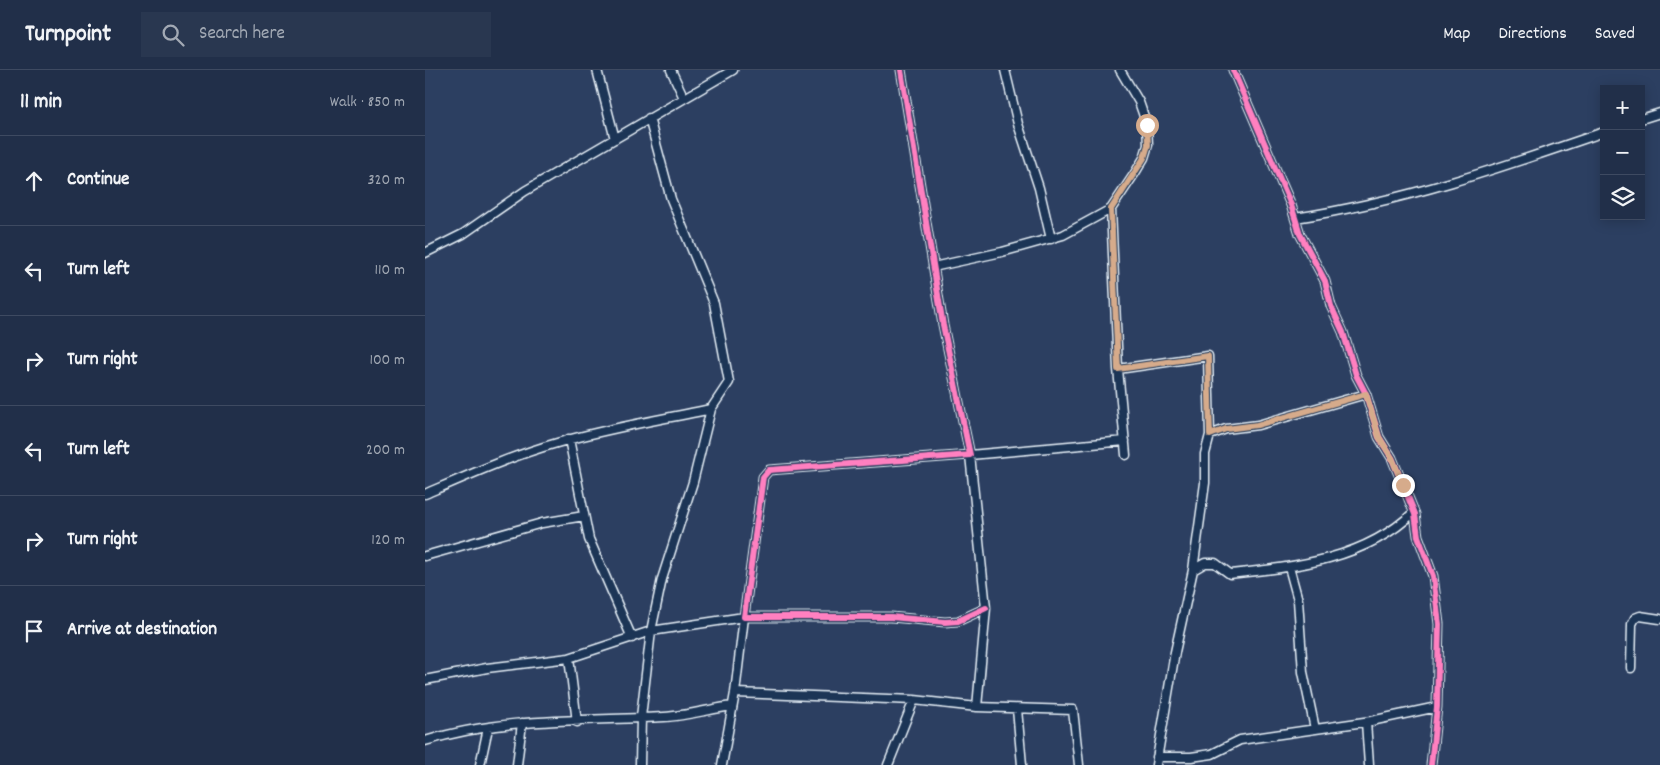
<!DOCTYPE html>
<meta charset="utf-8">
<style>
:root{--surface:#212f49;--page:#293750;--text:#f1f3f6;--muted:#a2a9b4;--line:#3e4a61}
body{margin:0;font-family:Dekko,sans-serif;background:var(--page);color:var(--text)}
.controls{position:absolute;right:15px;top:15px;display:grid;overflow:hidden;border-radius:0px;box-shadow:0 2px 12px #0003}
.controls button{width:45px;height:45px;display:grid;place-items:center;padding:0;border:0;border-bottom:1px solid var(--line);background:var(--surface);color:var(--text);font:25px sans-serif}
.stop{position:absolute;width:15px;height:15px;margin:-11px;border:4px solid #d6ab8b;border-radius:50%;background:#fff}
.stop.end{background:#d6ab8b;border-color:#fff;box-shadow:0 1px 5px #0008}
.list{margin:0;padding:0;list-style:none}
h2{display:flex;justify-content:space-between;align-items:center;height:65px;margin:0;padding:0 20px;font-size:21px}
h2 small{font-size:16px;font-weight:400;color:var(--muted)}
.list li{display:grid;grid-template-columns:32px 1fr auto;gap:15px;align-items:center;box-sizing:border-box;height:90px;padding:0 20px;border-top:1px solid var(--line)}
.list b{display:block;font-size:19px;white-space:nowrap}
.list em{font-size:16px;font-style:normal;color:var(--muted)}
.icon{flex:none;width:28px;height:28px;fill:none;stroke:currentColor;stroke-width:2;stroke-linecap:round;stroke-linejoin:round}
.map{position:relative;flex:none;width:1235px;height:695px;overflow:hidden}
header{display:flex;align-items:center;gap:30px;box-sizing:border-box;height:70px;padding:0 25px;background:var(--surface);border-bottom:1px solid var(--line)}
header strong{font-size:24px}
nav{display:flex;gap:28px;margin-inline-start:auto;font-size:18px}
.search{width:350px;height:45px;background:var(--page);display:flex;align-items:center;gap:12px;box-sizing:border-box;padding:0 18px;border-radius:0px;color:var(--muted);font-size:19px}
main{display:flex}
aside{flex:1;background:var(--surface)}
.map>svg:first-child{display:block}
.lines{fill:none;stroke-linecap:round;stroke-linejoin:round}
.minor-casing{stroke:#e8f1f8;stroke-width:11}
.minor{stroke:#1d3557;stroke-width:8}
.cycleway-casing{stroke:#1d3557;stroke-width:9}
.cycleway{stroke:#ff80c0;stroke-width:6}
.route{stroke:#d6ab8b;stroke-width:6}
</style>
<header>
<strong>Turnpoint</strong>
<div class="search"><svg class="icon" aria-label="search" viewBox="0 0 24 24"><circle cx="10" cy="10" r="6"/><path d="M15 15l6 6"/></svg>Search here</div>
<nav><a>Map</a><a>Directions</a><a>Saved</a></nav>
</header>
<main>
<aside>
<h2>11 min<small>Walk · 850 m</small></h2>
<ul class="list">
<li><svg class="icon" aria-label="ahead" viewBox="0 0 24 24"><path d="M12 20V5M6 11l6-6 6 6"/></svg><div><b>Continue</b></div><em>320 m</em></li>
<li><svg class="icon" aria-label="left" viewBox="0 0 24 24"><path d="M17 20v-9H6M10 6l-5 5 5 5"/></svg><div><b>Turn left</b></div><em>110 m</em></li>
<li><svg class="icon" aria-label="right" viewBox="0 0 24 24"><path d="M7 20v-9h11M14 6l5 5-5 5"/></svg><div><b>Turn right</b></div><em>100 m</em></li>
<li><svg class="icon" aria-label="left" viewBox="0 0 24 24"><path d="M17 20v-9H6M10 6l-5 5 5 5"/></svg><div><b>Turn left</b></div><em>200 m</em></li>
<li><svg class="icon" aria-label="right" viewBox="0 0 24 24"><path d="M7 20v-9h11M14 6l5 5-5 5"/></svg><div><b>Turn right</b></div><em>120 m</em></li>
<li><svg class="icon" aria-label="arrive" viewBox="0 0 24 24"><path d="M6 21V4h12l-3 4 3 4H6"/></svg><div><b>Arrive at destination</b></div></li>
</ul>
</aside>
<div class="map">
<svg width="1235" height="695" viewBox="0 0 1235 695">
<rect width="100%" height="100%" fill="#2c3f61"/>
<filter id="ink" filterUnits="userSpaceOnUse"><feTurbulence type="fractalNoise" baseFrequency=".02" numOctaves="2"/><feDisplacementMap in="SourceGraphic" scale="10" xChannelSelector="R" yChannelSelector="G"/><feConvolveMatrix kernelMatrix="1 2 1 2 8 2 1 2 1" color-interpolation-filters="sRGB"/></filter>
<g filter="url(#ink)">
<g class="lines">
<defs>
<path id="minor" d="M 172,0 L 190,69
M 246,0 L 259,28
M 476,0 L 518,255 L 545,385 L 344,400 L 338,407 L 319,547 L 466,547 L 520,552 L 533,551 L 561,538
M 580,0 L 593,54 L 614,118 L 626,169
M 808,0 L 866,135 L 875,164 L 900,211 L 906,236 L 918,262 L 931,305 L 941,324 L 954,367 L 967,388 L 990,444 L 993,466 L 1008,506 L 1014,554 L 1012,637 L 1006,695
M 1216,49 L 1235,43
M 686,139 L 693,299 L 701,385
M 870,148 C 977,132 1078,97 1179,62
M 0,183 L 38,164 L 100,121 L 308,0
M 508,197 L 577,182 L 638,165 L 686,139 L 710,103 L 719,88 L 723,75 L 722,55 L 714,32 L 695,0
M 693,299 L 783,286 L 785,365
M 144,369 L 164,469 L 207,568
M 0,424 C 44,405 86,386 132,373 C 183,358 234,350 286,339
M 0,486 L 117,453 L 159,446
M 864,497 L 873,530 L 878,602 L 890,659
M 768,500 L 780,493 L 790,493 L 805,504 C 869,497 940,490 989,442
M 144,588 L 152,652
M 1206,598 L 1207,554 L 1210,548 L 1215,546 L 1235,549
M 0,610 L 62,598 L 144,588 L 226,561 L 319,547 L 310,623 L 297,695
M 310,623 L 489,630 L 552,637 L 561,538 L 545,385 L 700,371
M 552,637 L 648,640 L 654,695
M 592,639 L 597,695
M 941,652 L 944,695
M 0,671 C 77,647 160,651 239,647 C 262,646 285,639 307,636
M 732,687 L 766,687 L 787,684 L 815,670 L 946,651 L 1012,637
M 55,695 L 63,658
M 92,695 L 97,653
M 215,695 L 216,647 L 226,561 L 237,509 L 268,412 L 286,339 L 304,312 L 289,233 L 246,129 L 224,48
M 463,695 L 489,630
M 731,695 L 750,582 L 768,500 L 780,413 L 780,384 L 785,365 L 801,359 L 833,355 L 941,324"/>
</defs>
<use href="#minor" class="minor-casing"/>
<use href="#minor" class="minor"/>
<defs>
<path id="cycleway" d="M 476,0 L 518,255 L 545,385 L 344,400 L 338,407 L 319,547 L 466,547 L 520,552 L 533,551 L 561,538
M 808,0 L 866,135 L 875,164 L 900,211 L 906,236 L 918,262 L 931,305 L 941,324 L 954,367 L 967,388 L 990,444 L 993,466 L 1008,506 L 1014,554 L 1012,637 L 1006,695"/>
</defs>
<use href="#cycleway" class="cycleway-casing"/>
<use href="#cycleway" class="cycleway"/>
</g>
</g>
<g class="lines" filter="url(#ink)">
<path class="route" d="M 722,55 L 723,75 L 719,88 L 686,139 L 693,299 L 783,286 L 785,365 L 801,359 L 832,355 L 941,324 L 954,367 L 967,388 L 978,415"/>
</g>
</svg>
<div class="controls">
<button>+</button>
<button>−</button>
<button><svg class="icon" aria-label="layers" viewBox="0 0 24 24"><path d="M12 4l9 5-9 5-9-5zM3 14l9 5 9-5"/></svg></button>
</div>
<div class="stop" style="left:722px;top:55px"></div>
<div class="stop end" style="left:978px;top:415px"></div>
</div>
</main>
